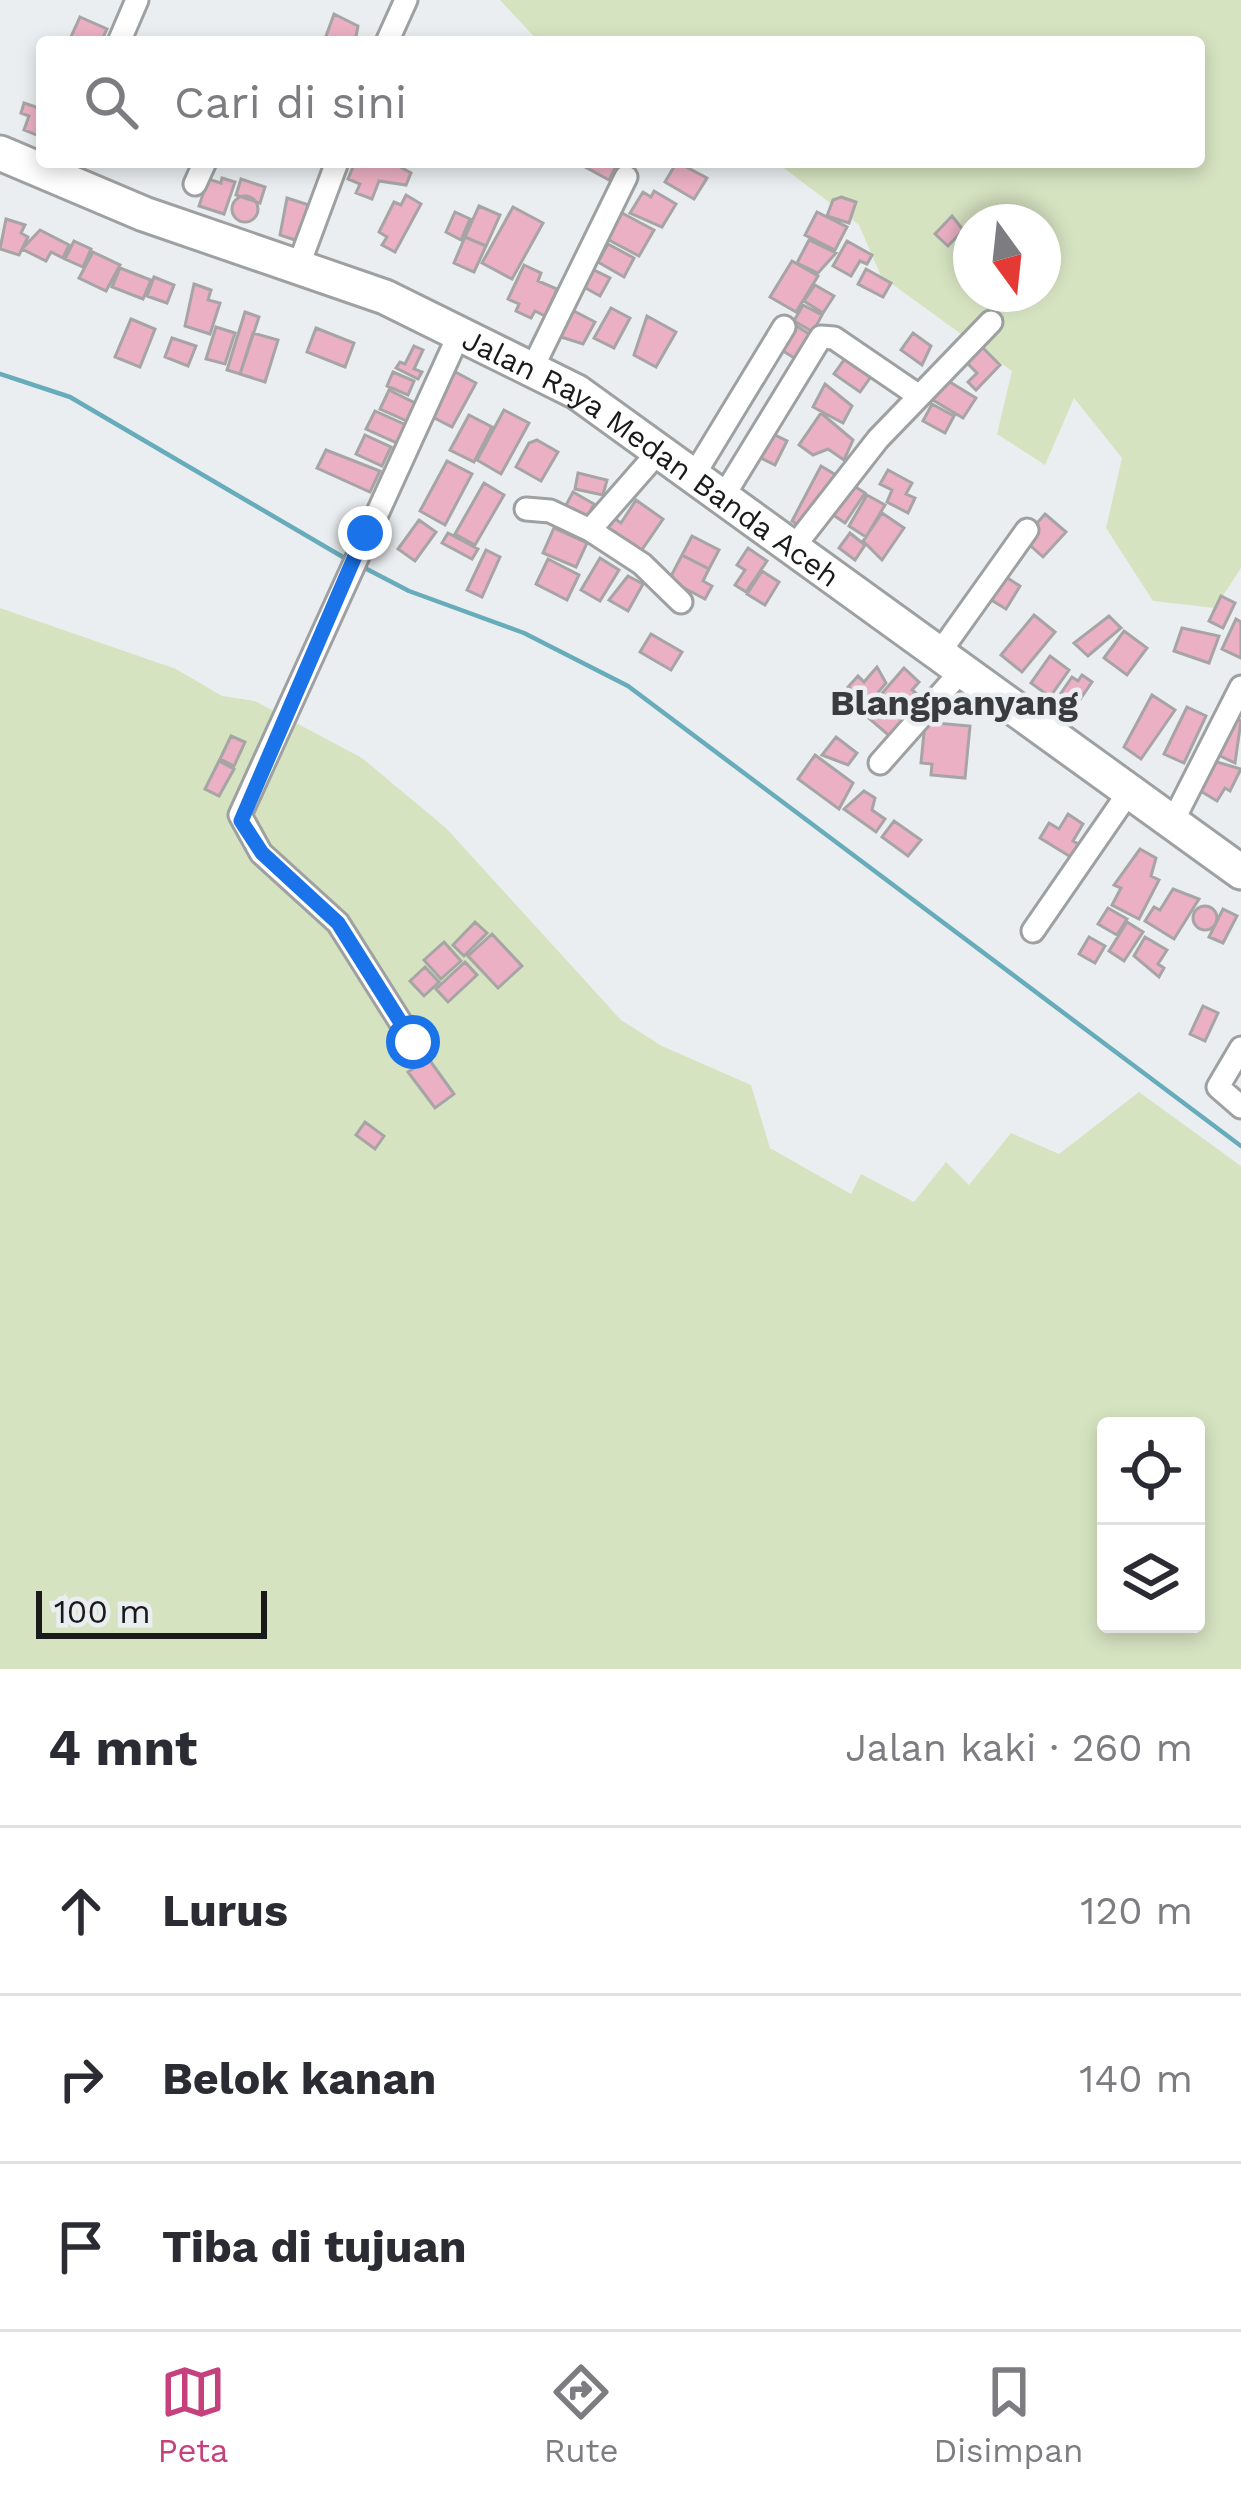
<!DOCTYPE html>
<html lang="id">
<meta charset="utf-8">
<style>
:root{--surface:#fff;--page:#f7f7f7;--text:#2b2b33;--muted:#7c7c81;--line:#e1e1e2;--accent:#c7407e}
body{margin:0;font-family:"Work Sans",sans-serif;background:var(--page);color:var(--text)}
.controls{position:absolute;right:36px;bottom:36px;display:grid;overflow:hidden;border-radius:12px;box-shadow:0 6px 18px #0003}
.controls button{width:108px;height:108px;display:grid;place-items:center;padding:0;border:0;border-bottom:3px solid var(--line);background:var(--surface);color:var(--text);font:60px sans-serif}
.compass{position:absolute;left:953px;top:204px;width:108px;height:108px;border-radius:50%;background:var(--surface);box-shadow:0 6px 18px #0003;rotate:165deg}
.scale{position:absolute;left:36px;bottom:30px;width:231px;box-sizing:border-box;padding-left:12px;border:6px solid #1a1a1b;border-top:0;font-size:33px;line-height:42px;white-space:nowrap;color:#1a1a1b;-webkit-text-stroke:9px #ebeef0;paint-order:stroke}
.stop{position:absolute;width:36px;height:36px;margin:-27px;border:9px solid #1a73e8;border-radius:50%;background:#fff}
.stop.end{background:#1a73e8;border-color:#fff;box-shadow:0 3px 12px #0008}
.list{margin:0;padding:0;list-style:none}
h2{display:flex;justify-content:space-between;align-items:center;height:156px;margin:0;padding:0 48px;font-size:51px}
h2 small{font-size:39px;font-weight:400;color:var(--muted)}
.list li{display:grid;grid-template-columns:78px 1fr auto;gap:36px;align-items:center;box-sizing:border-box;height:168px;padding:0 48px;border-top:3px solid var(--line)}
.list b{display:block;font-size:45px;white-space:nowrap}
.list em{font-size:39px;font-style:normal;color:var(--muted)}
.icon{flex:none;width:66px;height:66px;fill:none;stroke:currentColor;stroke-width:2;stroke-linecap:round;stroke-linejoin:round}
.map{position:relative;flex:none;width:1241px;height:1669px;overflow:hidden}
.search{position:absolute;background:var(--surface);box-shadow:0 6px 18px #0003;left:36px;right:36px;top:36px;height:132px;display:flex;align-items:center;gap:30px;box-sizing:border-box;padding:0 42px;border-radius:12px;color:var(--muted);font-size:45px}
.sheet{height:660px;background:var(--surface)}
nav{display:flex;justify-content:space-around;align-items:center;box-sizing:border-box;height:168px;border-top:3px solid var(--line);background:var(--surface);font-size:33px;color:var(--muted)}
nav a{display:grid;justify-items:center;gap:6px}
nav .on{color:var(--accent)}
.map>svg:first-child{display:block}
.green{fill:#d6e3c1;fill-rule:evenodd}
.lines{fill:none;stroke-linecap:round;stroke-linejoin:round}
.stream{stroke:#67acbb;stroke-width:4.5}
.building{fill:#ebb0c3;stroke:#a7a4a5;stroke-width:3}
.minor-casing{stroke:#9ea0a2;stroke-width:27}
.highway-casing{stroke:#9ea0a2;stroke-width:39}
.minor{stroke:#fff;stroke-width:21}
.highway{stroke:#fff;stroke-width:33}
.route{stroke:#1a73e8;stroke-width:15}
.labels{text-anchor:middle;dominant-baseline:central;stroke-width:9;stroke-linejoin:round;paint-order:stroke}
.street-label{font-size:30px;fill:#1a1a1b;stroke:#ebeef0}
.quarter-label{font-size:36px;font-weight:bold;fill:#393b3d;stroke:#ebeef0}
</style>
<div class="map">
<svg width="1241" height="1669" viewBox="0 0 1241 1669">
<rect width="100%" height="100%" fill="#ebeef0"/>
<path class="green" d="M 500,0 L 1241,0 L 1241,568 L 1215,608 L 1153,601 L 1106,528 L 1122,458 L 1074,398 L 1045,465 L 997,434 L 1012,371 L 881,276 L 859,225 L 776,162 L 1199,162 L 1199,42 L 539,42 ZM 971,222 L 1043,222 L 1043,294 L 971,294 Z
M 0,608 L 176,669 L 222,696 L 255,701 L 362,758 L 446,828 L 621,1020 L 662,1046 L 751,1085 L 770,1148 L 851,1194 L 861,1174 L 914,1202 L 946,1162 L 969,1185 L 1011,1133 L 1059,1154 L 1139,1092 L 1241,1166 L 1241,1669 L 0,1669 ZM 1106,1426 L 1196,1426 L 1196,1624 L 1106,1624 Z"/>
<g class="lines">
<path class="stream" d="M 0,374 L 70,397 L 348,560
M 359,565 L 409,591 L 524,633 L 628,686 L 1241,1146"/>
</g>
<path class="building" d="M 334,14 L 358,26 L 355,42 L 325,39 Z
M 80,17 L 107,29 L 101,42 L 70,39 Z
M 24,103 L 42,109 L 39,136 L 24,130 L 29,116 L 21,113 Z
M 355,162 L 391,162 L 411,173 L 406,185 L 379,181 L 372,199 L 356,193 L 360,184 L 348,179 Z
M 576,162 L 618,162 L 609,180 Z
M 677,162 L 707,178 L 694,199 L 665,182 Z
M 222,178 L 235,182 L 224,214 L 199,206 L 208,179 L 221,183 Z
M 241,179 L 265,187 L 260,203 L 236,195 Z
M 654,191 L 676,204 L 662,227 L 630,213 L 643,192 L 651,197 Z
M 406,195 L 421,204 L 395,252 L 382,245 L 387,237 L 379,232 L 394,202 L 401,205 Z
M232 209a13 13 0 1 1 26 0a13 13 0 1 1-26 0Z
M 841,197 L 856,202 L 849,223 L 827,216 L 833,200 Z
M 287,198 L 309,205 L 298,241 L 280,235 Z
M 479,206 L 500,215 L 486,246 L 465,237 Z
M 513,207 L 543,223 L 512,279 L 482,263 Z
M 455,212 L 470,219 L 461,240 L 446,232 Z
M 817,212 L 847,227 L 835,250 L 805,235 Z
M 622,213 L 654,230 L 639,256 L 607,239 Z
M 952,216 L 963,230 L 948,246 L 935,234 Z
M 6,219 L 25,225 L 21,233 L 28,237 L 19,255 L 0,249 Z
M 40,230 L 69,245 L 63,258 L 51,252 L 46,261 L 22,249 Z
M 465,237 L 486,246 L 474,272 L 454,263 Z
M 809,240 L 836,253 L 818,273 L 797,263 Z
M 74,241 L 91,249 L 83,267 L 65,259 Z
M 847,241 L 872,255 L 867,264 L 860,261 L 851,276 L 833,266 Z
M 608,244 L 634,258 L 624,277 L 598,262 Z
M 93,252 L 120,265 L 106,291 L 79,278 Z
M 792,261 L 818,276 L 796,312 L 770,297 Z
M 524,265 L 541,273 L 538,281 L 557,289 L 545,316 L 535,311 L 531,318 L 516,311 L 519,304 L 508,299 Z
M 120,268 L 151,280 L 143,299 L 112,287 Z
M 592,269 L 610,278 L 600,296 L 582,286 Z
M 866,269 L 891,283 L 883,297 L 858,284 Z
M 154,277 L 174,285 L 167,303 L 147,296 Z
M 194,284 L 211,290 L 208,300 L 220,303 L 210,334 L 185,326 Z
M 815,285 L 834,296 L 823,313 L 804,301 Z
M 803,305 L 822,315 L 813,332 L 794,321 Z
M 611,308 L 630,318 L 614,348 L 594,338 Z
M 572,310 L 595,322 L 583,344 L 558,336 Z
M 245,312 L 259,317 L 240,374 L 227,370 Z
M 647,316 L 676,332 L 656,367 L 634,355 Z
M 131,319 L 155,329 L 140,367 L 115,357 Z
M 790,322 L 811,335 L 796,359 L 778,348 Z
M 216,327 L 235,333 L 225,364 L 206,359 Z
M 316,328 L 354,343 L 345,367 L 307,352 Z
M 253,333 L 278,340 L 265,382 L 240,374 Z
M 913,333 L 931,346 L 922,365 L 901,350 Z
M 172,338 L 196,346 L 188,366 L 165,357 Z
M 980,345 L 1000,365 L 976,390 L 968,382 L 977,373 L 965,361 Z
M 414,346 L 423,350 L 414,369 L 422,372 L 418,379 L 396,368 L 400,362 L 405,364 Z
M 849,353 L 875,371 L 860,392 L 834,374 Z
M 448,368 L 476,383 L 452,427 L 425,413 Z
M 393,372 L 414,381 L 408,395 L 387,386 Z
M 940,376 L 976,398 L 963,418 L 933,400 Z
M 825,384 L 852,406 L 843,423 L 813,407 Z
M 389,390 L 415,403 L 407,421 L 380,409 Z
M 932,404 L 954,416 L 945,433 L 923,421 Z
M 504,410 L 529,423 L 501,474 L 477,460 Z
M 375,411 L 406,425 L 397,443 L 366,429 Z
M 821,413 L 853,440 L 844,460 L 828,449 L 813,455 L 799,445 Z
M 469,415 L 492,427 L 474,462 L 450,450 Z
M 765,430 L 787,441 L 775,465 L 753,454 Z
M 365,435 L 391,447 L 382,466 L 356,454 Z
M 537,440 L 558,452 L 541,481 L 516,467 L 529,443 Z
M 326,450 L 380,471 L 370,492 L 317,468 Z
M 447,461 L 472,474 L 445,525 L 420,511 Z
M 821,466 L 836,475 L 803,528 L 792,521 Z
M 888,470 L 912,483 L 906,494 L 915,498 L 908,513 L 887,502 L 892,490 L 880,484 Z
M 578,473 L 607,480 L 603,495 L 575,489 Z
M 846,481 L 865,493 L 845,523 L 826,510 Z
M 484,483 L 504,495 L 475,545 L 455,534 Z
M 573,492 L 594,504 L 584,523 L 563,511 Z
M 867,495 L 885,505 L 866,537 L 849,526 Z
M 636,500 L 663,519 L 639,554 L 602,528 L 611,516 L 621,523 Z
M 882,513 L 904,528 L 882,560 L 863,541 Z
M 1045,514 L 1066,532 L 1043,557 L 1023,539 Z
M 419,520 L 436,532 L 415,561 L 398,549 Z
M 554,528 L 587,543 L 576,567 L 543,553 Z
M 448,533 L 478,549 L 472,559 L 442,543 Z
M 850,533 L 865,545 L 855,560 L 839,548 Z
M 692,536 L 719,550 L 709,569 L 682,555 Z
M 748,548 L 767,561 L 746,592 L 735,585 L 745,570 L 737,565 Z
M 486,550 L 500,557 L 482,597 L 467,590 Z
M 682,555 L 709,569 L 703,581 L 712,586 L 705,599 L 669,580 Z
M 600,558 L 619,570 L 600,601 L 581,590 Z
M 548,559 L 579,575 L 567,600 L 536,584 Z
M 762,571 L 779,582 L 765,605 L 747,594 Z
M 998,572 L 1020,586 L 1006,609 L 983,595 Z
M 628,576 L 643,584 L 628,611 L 609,600 Z
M 1221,596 L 1235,603 L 1223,628 L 1209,621 Z
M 1034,615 L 1055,632 L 1022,672 L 1001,655 Z
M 1109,616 L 1121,628 L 1088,656 L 1074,643 Z
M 1236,619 L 1241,622 L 1241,658 L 1222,649 Z
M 1182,628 L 1219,636 L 1209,663 L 1174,651 Z
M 1124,631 L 1147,648 L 1127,675 L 1104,658 Z
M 651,634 L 682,652 L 671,670 L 640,652 Z
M 1050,656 L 1069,670 L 1050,697 L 1031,683 Z
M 877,667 L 886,683 L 868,704 L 848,687 L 858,676 L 864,682 Z
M 904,668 L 919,682 L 912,690 L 916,693 L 899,705 L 912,717 L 893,739 L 864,714 Z
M 1082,675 L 1092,682 L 1077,704 L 1061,693 L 1072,677 L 1078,681 Z
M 1152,695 L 1175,710 L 1141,759 L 1124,747 Z
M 1187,707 L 1206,716 L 1184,763 L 1164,754 Z
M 1228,715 L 1241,721 L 1235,763 L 1210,751 Z
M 925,722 L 970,726 L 965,778 L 931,775 L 932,764 L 921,763 Z
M 231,736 L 245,742 L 234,766 L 220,759 Z
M 836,737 L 857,753 L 848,765 L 822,755 Z
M 815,755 L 853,783 L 839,809 L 798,779 Z
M 1210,760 L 1241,769 L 1230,791 L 1225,788 L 1217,801 L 1194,787 Z
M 219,761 L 234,769 L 219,796 L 205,789 Z
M 864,791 L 875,798 L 872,810 L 885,819 L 876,832 L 844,809 Z
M 1068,814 L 1083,824 L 1073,841 L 1082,846 L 1074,859 L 1040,838 L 1049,823 L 1059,829 Z
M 894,821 L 921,840 L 908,856 L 882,837 Z
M 1140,849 L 1156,858 L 1151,876 L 1159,880 L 1139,919 L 1112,905 L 1121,888 L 1114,885 Z
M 1173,889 L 1199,899 L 1174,939 L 1145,921 L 1154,907 L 1160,910 Z
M1193 918a12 12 0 1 1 24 0a12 12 0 1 1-24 0Z
M 1108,908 L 1127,919 L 1117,935 L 1098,924 Z
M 1223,909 L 1237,916 L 1223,943 L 1209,937 Z
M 475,922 L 487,933 L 464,956 L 453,945 Z
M 1127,922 L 1143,932 L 1124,961 L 1109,951 Z
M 492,934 L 522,966 L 498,988 L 468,956 Z
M 1089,937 L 1105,946 L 1095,963 L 1079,954 Z
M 1145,937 L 1167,950 L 1158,964 L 1164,968 L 1159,977 L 1134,956 Z
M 444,942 L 461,961 L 441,979 L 424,960 Z
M 465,962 L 477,975 L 448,1002 L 436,989 Z
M 425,967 L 439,982 L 424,996 L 410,981 Z
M 1203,1006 L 1218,1013 L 1205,1041 L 1190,1034 Z
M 428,1058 L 454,1094 L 435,1108 L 408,1072 Z
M 365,1122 L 384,1136 L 375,1149 L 356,1135 Z"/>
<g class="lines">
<defs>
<path id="minor" d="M 119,42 L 137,0
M 387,42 L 406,0
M 195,184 L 205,162
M 298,267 L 337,162
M 532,369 L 626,177
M 694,475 L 784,327
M 723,497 L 821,337 L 834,338 L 919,396
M 526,509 L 550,511 L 590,530 L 660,450
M 590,530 L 642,564 L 681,602
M 793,548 L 878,439 L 991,322
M 940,652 L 1027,530
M 880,763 L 964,668
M 1174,819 L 1241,687
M 1033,931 L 1131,789
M 413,1042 L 338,923 L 261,853 L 240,815 L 460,332
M 1241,1048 L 1218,1087 L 1241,1107"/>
<g id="highway">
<path id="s1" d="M 0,153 L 144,214 L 385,297 L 577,392 L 1241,872"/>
</g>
</defs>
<use href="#minor" class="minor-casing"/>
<use href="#highway" class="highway-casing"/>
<use href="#minor" class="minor"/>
<use href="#highway" class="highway"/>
</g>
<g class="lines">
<path class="route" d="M 365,533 L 241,821 L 262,853 L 338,923 L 413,1042"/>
</g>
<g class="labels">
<g class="street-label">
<text stroke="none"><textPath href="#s1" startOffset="723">Jalan Raya Medan Banda Aceh</textPath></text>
</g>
<g class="quarter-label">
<text x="954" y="703">Blangpanyang</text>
</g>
</g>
</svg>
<div class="controls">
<button><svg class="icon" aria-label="locate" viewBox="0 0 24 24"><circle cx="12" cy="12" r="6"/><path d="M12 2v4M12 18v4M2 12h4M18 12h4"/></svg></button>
<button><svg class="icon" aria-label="layers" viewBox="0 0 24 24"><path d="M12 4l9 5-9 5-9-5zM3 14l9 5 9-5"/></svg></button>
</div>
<svg class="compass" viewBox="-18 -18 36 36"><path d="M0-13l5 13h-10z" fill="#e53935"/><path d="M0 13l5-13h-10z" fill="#7c7c81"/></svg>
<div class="scale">100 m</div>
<div class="stop" style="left:413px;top:1042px"></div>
<div class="stop end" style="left:365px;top:533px"></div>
<div class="search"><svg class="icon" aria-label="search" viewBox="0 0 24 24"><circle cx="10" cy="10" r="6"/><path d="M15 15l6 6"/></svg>Cari di sini</div>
</div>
<section class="sheet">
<h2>4 mnt<small>Jalan kaki · 260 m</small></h2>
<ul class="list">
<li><svg class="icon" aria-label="ahead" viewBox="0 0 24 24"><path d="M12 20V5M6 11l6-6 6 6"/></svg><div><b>Lurus</b></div><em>120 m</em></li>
<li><svg class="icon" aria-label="right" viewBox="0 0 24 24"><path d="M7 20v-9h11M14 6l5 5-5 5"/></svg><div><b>Belok kanan</b></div><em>140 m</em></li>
<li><svg class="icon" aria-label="arrive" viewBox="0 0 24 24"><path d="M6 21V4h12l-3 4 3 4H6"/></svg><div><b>Tiba di tujuan</b></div></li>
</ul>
</section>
<nav>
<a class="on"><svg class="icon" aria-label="map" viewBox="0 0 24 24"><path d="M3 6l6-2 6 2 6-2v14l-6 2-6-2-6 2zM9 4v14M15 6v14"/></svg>Peta</a>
<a><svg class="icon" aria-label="directions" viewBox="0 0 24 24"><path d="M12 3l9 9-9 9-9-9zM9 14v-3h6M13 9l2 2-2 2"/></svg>Rute</a>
<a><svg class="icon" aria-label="saved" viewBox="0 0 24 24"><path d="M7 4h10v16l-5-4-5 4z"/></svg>Disimpan</a>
</nav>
